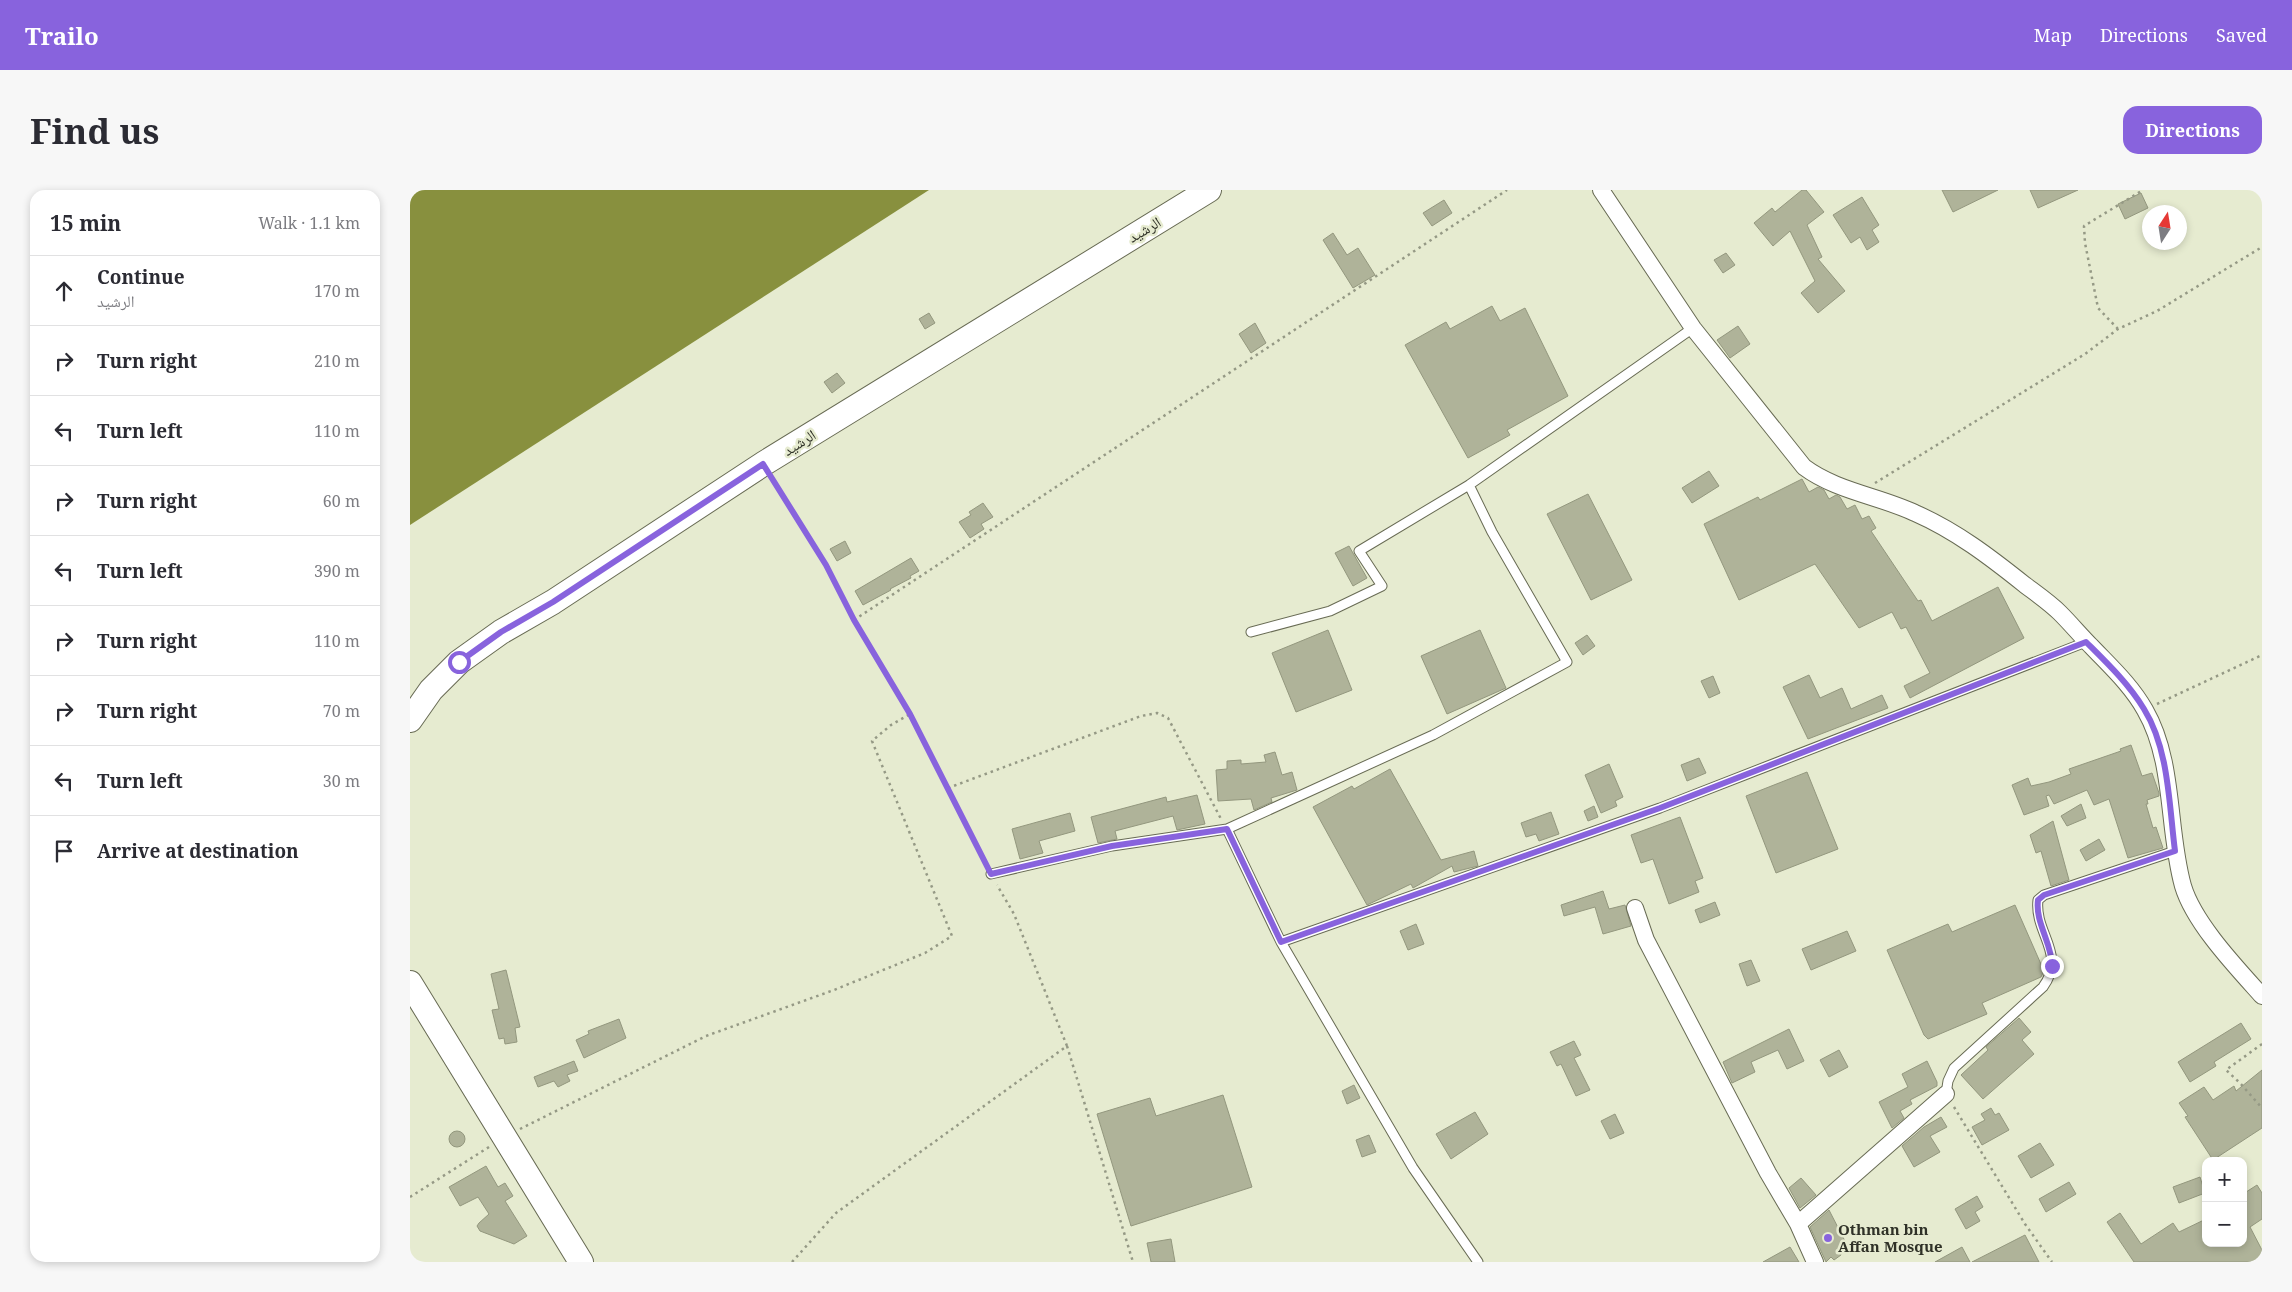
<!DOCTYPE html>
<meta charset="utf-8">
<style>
:root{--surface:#fff;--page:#f7f7f7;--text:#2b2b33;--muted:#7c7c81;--line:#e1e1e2;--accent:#8863dd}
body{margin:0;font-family:"Noto Serif","Noto Naskh Arabic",serif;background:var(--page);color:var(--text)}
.controls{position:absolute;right:15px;bottom:15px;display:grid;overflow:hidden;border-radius:10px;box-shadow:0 2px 8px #0003}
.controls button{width:45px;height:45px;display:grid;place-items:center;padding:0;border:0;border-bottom:1px solid var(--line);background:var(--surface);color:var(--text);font:25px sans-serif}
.compass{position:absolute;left:1732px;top:15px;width:45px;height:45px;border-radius:50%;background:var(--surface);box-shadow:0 2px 8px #0003;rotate:12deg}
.stop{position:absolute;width:15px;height:15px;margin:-11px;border:4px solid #8863dd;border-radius:50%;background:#fff}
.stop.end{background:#8863dd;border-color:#fff;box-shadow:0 1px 5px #0008}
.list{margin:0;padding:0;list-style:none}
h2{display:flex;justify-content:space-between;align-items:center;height:65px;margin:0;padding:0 20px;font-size:21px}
h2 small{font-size:16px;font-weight:400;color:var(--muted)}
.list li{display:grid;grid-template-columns:32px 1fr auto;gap:15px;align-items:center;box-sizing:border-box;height:70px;padding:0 20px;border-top:1px solid var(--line)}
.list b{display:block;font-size:19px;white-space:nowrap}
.list p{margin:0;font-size:16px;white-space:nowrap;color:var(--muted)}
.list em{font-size:16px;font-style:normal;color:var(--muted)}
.icon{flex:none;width:28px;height:28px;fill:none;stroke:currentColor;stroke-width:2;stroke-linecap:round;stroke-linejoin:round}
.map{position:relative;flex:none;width:1852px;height:1072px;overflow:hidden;border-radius:15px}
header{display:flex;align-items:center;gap:30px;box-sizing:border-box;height:70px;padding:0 25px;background:var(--accent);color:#fff}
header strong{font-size:24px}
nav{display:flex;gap:28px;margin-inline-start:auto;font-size:18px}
.intro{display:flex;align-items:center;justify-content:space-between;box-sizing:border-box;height:120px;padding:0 30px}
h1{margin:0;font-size:35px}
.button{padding:12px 22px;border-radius:15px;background:var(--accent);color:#fff;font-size:18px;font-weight:700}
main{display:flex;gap:30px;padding:0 30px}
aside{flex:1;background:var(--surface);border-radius:15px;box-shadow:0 2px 8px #0003}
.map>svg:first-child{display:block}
.water{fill:#88903e}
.building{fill:#afb399;stroke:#93977e}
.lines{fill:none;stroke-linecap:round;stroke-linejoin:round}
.service-casing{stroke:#686b54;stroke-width:11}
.minor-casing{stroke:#686b54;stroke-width:18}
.secondary-casing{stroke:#686b54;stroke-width:26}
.path{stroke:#959985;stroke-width:2.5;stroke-dasharray:2.5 4;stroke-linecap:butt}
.service{stroke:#fff;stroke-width:9}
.minor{stroke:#fff;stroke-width:16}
.secondary{stroke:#fff;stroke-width:24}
.route{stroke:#8863dd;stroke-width:6}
.poi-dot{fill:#8863dd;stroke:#e6ebd0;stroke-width:2}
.labels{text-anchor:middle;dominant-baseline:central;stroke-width:5;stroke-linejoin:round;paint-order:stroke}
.street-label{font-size:15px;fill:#2f3127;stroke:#e6ebd0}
.poi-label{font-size:15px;font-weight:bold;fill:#2f3127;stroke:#e6ebd0;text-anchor:start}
</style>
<header>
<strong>Trailo</strong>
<nav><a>Map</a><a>Directions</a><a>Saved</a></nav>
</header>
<div class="intro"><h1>Find us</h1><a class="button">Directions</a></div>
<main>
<aside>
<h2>15 min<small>Walk · 1.1 km</small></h2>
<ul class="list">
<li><svg class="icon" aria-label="ahead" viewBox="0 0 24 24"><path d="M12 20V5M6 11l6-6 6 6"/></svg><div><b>Continue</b><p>الرشيد</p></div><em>170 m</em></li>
<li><svg class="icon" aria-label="right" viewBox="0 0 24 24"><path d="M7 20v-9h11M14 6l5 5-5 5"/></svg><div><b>Turn right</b></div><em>210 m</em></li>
<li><svg class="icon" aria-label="left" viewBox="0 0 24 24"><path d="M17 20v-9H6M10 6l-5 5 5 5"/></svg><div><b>Turn left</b></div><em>110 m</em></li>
<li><svg class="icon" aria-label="right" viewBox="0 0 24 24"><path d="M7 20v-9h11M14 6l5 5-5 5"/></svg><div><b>Turn right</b></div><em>60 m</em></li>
<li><svg class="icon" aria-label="left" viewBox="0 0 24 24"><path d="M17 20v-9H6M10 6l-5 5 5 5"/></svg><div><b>Turn left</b></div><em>390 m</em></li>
<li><svg class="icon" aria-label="right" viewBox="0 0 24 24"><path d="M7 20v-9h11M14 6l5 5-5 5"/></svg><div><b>Turn right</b></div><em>110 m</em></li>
<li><svg class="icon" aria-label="right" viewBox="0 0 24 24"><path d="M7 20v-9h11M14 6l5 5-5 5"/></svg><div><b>Turn right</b></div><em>70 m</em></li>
<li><svg class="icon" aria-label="left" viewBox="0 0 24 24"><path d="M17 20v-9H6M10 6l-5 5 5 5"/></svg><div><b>Turn left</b></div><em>30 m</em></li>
<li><svg class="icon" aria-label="arrive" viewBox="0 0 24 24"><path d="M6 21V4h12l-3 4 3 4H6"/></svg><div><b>Arrive at destination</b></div></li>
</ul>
</aside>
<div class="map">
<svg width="1852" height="1072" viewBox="0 0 1852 1072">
<rect width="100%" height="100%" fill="#e6ebd0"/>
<path class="water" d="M 0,0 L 519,0 L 0,335 Z"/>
<path class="building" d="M 1392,0 L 1396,0 L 1414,22 L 1397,35 L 1412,67 L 1408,69 L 1435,101 L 1408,123 L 1391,103 L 1405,91 L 1380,41 L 1363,56 L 1344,33 L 1362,18 L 1365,22 Z
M 1532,0 L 1588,0 L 1543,22 Z
M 1620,0 L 1668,0 L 1628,18 Z
M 1731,3 L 1738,18 L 1715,29 L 1708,14 Z
M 1452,7 L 1469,35 L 1462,40 L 1469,52 L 1457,60 L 1450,47 L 1441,53 L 1423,25 Z
M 1034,10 L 1042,23 L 1022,36 L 1013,23 Z
M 923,43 L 937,65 L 948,58 L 965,85 L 943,98 L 913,50 Z
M 1316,63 L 1325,75 L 1313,83 L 1304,70 Z
M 1082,116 L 1090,131 L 1115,118 L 1158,206 L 1097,240 L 1100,245 L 1058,268 L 995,155 L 1036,132 L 1040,139 Z
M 519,123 L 525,133 L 515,139 L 509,129 Z
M 845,133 L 856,153 L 841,163 L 829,144 Z
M 1328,136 L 1340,154 L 1320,168 L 1307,150 Z
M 427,183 L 435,193 L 422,203 L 414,192 Z
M 1299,281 L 1309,296 L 1282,313 L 1272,298 Z
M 1392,289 L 1399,302 L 1408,297 L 1414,300 L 1419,309 L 1426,305 L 1430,307 L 1437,319 L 1445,315 L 1452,329 L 1459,326 L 1466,338 L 1461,341 L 1508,411 L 1511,410 L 1522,431 L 1588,397 L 1614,448 L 1500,508 L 1494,496 L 1520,483 L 1496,437 L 1491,439 L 1482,422 L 1449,438 L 1405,374 L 1329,410 L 1294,334 L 1348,307 L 1350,310 Z
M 1178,304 L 1222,390 L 1181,410 L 1137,324 Z
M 573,313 L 583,327 L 571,334 L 574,339 L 560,348 L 549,332 L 561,325 L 559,322 Z
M 435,351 L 441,363 L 427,371 L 420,359 Z
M 939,356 L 957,388 L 943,396 L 925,363 Z
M 501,368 L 509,381 L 500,386 L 501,388 L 480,399 L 481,400 L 453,415 L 445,401 Z
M 918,440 L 942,500 L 886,522 L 862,463 Z
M 1070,440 L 1096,498 L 1037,524 L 1011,466 Z
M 1177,445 L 1185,456 L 1173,465 L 1165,453 Z
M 1399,485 L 1410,508 L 1432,498 L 1441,519 L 1472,505 L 1478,518 L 1398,549 L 1373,497 Z
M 1303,486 L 1310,503 L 1299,508 L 1291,491 Z
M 1721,555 L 1732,586 L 1742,583 L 1749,603 L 1749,606 L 1737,610 L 1738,614 L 1736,614 L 1743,638 L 1746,637 L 1753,658 L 1718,668 L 1699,609 L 1684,615 L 1677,600 L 1644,614 L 1639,605 L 1636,606 L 1639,616 L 1614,625 L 1602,595 L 1618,588 L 1621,596 L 1639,592 L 1661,584 L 1659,579 L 1711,561 L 1710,559 Z
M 865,562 L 872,585 L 882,582 L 887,600 L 861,608 L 862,612 L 844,620 L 841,609 L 808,611 L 806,580 L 817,579 L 817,571 L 831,570 L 831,574 L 856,572 L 854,565 Z
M 1289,568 L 1296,583 L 1277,591 L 1271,575 Z
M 1199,574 L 1213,607 L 1205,611 L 1207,616 L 1191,623 L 1175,585 Z
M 980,579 L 1031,670 L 1064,661 L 1068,676 L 1044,682 L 1042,676 L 1003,698 L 1001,694 L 957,715 L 903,617 L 942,596 L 944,599 Z
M 1397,582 L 1428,659 L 1366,683 L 1336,606 Z
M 787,605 L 795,634 L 767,640 L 763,626 L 705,641 L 707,649 L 688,653 L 681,627 L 756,607 L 757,612 Z
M 1671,614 L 1676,628 L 1657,636 L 1651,626 Z
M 1184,616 L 1188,627 L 1178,631 L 1174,621 Z
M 1141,622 L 1149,644 L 1129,651 L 1126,644 L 1116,647 L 1111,633 Z
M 660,623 L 665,641 L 629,651 L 633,663 L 610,669 L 602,639 Z
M 1270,627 L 1293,688 L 1285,691 L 1289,702 L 1259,714 L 1243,669 L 1231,673 L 1221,645 Z
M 1643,631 L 1659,690 L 1641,696 L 1631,661 L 1626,663 L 1620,645 Z
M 1689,649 L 1695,660 L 1676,671 L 1670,660 Z
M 1193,701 L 1199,719 L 1215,715 L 1221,736 L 1193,744 L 1185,717 L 1154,726 L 1151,715 Z
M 1305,712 L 1310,725 L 1290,733 L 1285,720 Z
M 1605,715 L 1634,781 L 1631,787 L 1572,813 L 1577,824 L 1518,849 L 1514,845 L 1477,760 L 1538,734 L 1542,742 Z
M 1006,734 L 1014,754 L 998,760 L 990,741 Z
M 1437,741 L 1446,761 L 1401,780 L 1392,759 Z
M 1341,770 L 1350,791 L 1337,796 L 1329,774 Z
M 96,780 L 110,837 L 105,838 L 107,852 L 95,854 L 94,848 L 89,849 L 82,820 L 89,819 L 81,784 Z
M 1609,828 L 1621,842 L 1612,850 L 1624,864 L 1573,909 L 1551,885 L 1578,860 L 1576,857 Z
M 209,829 L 216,848 L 174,868 L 166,850 L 179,844 L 178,841 Z
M 1831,833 L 1841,849 L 1804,872 L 1806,876 L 1780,892 L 1768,872 Z
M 1379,839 L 1394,871 L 1377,879 L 1368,860 L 1341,872 L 1345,882 L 1322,893 L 1313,872 Z
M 1164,851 L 1171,865 L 1164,868 L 1180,900 L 1166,906 L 1151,874 L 1147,876 L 1140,862 Z
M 1429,860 L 1438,877 L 1419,887 L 1410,870 Z
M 164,871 L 168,881 L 157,885 L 160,891 L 148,897 L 144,891 L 128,897 L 124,887 Z
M 1517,871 L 1527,892 L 1527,896 L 1500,910 L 1502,914 L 1490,921 L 1494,928 L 1482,938 L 1469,912 L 1498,897 L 1492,884 Z
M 1852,880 L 1852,938 L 1803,970 L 1775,927 L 1778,926 L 1769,913 L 1794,897 L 1803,910 L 1824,896 L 1826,901 Z
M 944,895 L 950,908 L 937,914 L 932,901 Z
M 813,905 L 842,997 L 721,1036 L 687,924 L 740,908 L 746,926 Z
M 1581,918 L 1585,925 L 1589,923 L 1599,940 L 1572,955 L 1562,937 L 1575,930 L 1571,924 Z
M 1065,922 L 1078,944 L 1041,969 L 1026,944 Z
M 1205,924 L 1214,943 L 1200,949 L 1191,931 Z
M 1531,927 L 1537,937 L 1520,946 L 1530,962 L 1504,977 L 1492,956 L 1514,937 Z
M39 949a8 8 0 1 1 16 0a8 8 0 1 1-16 0Z
M 959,945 L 966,962 L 952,967 L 946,950 Z
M 1630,953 L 1644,975 L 1621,988 L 1608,966 Z
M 76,976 L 88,997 L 95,993 L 103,1006 L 95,1011 L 117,1046 L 104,1054 L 70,1041 L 67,1036 L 69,1033 L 79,1024 L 68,1007 L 50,1016 L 39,997 Z
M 1790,987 L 1795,1003 L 1769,1013 L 1763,997 Z
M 1391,988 L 1406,1005 L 1390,1018 L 1379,998 Z
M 1659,992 L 1666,1004 L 1636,1022 L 1629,1009 Z
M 1847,995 L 1852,1003 L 1852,1029 L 1840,1037 L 1852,1060 L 1852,1072 L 1724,1072 L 1697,1032 L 1710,1023 L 1731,1054 L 1763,1033 L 1769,1042 L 1796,1029 L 1796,1053 L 1833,1053 L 1833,1004 Z
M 1567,1006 L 1573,1017 L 1565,1022 L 1570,1031 L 1556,1039 L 1545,1019 Z
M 1419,1020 L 1437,1055 L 1430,1060 L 1431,1065 L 1424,1070 L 1421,1067 L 1416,1072 L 1400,1037 Z
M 1615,1045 L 1629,1072 L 1562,1072 Z
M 761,1049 L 765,1072 L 741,1072 L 737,1053 Z
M 1380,1057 L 1389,1072 L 1353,1072 Z
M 1552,1057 L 1560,1072 L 1525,1072 Z"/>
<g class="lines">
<defs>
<path id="service" d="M 841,442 L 920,421 L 972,396 L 949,361 L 1059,295 L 1283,138
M 817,639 L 871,752 L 1003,978 L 1068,1072
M 581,684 L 702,656 L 817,639 L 1023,545 L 1157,472 L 1082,342 L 1059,295
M 871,752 L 1250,618 L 1676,452
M 1536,904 L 1538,891 L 1544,878 L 1633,797 C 1657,764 1624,743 1628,710 L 1634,705 L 1765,661"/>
<path id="minor" d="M 1191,0 L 1283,138 L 1394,277 C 1426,301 1469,306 1505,323 C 1546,341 1580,367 1615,395 C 1627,404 1640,413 1650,423 C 1661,434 1671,446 1681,456 C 1700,476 1721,495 1735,520 C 1765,572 1757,639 1773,696 C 1784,733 1826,777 1852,806
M 1225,718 L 1236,750 L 1358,983 L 1388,1034 L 1405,1072
M 1388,1034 L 1536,904"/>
<path id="secondary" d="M 0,530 L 21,500 L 49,472 L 91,442 L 143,412 L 353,274 L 799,0
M 0,793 L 171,1072"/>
</defs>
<use href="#service" class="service-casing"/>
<use href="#minor" class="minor-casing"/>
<use href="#secondary" class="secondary-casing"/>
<path class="path" d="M 1708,139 L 1688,118 L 1675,53 L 1674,36 L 1733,0
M 363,290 L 416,375 L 444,430 L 500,524 L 576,674
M 1465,293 L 1675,164 L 1708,139 L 1747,121 L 1852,57
M 444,430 L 1097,0
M 1747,514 L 1852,465
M 538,598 L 731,526 L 747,523 L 758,528 L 811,629
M 1852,854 L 1816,880 L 1830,893 L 1852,918
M 657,856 L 723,1072
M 1544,917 L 1615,1034 L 1642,1072
M 110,939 L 296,846 L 424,800 L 515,763 L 542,746 L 462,551 L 481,535 L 500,524
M 0,1007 L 79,957
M 382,1072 L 426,1023 L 657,856 L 604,724 L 587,695"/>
<use href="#service" class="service"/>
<use href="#minor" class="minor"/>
<use href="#secondary" class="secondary"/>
</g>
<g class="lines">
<path class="route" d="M 49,472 L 91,442 L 143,412 L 353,274 L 416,375 L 444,430 L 500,524 L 581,684 L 702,656 L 817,639 L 871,752 L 1250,618 L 1676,452 C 1697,473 1718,493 1734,519 C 1759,559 1759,615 1765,661 L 1634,705 L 1628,710 C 1625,733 1642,753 1642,776"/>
</g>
<circle class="poi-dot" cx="1418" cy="1048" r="5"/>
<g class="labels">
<g class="street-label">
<text transform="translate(734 39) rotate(-31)">الرشيد</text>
<text transform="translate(389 252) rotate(-32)">الرشيد</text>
</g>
<g class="poi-label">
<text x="1428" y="1039">Othman bin<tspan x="1428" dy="17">Affan Mosque</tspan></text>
</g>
</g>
</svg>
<div class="controls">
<button>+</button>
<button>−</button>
</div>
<svg class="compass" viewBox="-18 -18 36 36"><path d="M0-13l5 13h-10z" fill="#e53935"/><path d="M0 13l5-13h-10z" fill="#7c7c81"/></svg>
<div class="stop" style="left:49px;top:472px"></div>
<div class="stop end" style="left:1642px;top:776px"></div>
</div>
</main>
